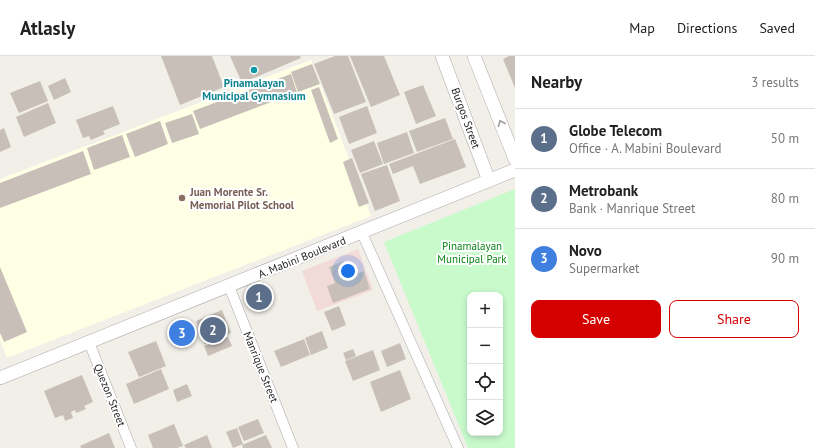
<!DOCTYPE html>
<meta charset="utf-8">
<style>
:root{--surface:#fff;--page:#f6f6f6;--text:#222;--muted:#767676;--line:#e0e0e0;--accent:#d40000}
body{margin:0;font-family:"PT Sans",sans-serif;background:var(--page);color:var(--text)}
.controls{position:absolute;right:12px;bottom:12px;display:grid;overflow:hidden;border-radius:8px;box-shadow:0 2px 6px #0003}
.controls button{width:36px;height:36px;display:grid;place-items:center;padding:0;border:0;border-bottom:1px solid var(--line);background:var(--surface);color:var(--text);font:20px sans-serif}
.you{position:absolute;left:348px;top:215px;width:14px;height:14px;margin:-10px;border:3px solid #fff;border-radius:50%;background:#1a73e8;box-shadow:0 0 0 6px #1a73e833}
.badge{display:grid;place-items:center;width:26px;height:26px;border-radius:50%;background:var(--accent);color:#fff;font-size:13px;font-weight:700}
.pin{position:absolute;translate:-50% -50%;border:2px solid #fff;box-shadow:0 1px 4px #0006}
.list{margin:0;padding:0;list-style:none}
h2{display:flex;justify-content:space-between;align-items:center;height:52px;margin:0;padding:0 16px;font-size:17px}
h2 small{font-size:13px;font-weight:400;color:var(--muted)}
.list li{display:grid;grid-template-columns:26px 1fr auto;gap:12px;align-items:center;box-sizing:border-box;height:60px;padding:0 16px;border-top:1px solid var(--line)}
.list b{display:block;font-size:15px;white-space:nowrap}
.list p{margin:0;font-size:13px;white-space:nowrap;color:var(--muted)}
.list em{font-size:13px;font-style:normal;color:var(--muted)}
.actions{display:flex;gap:8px;padding:12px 16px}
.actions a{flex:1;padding:9px 0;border:1px solid var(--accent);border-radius:8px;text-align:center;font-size:14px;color:var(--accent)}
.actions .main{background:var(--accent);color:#fff}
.icon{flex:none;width:22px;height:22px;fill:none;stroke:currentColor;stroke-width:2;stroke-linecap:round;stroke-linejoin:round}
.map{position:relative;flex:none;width:515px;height:392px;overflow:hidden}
header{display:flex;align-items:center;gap:24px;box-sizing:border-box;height:56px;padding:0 20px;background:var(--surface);border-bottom:1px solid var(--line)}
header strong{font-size:19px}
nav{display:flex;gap:22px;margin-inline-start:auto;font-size:14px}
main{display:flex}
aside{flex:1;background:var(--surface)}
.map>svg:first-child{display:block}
.commercial{fill:#f2dad9}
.education{fill:#ffffe5}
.park{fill:#c8facc;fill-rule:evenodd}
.building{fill:#c7bfb8}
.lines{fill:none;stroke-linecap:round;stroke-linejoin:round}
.minor-casing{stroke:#a9a9a9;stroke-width:11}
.tertiary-casing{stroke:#a9a9a9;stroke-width:14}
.minor{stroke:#fff;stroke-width:10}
.tertiary{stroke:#fff;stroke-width:13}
.oneway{stroke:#9c9c9c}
.culture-dot{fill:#0f9aa8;stroke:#fff;stroke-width:1.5}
.education-dot{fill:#8d6e63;stroke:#fff;stroke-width:1.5}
.labels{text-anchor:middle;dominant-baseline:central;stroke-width:4;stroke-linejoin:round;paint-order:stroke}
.culture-label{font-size:11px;font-weight:bold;fill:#0d838f;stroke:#fff}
.street-label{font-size:11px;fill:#222;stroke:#fff}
.education-label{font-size:11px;font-weight:bold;fill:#785e54;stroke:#fff;text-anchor:start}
.park-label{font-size:11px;fill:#0c8416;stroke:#fff}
</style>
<header>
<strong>Atlasly</strong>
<nav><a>Map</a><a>Directions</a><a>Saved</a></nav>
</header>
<main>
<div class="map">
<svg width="515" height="392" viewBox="0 0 515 392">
<rect width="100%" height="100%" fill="#f2efe9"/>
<path class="commercial" d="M 358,193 L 373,234 L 317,255 L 302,215 Z"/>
<path class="education" d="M 311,4 L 371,160 L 7,302 L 0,284 L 0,123 Z"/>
<path class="park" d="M 515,133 L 515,392 L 468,392 L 384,186 ZM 470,239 L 500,239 L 500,377 L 470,377 Z"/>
<path class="building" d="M 161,0 L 212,0 L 224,31 L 180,49 Z
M 230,0 L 300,0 L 301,2 L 242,27 Z
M 335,0 L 348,0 L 366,46 L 334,58 L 314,8 Z
M 350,0 L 384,0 L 400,39 L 371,51 Z
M 509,0 L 515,0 L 515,32 L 503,3 Z
M 312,8 L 320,28 L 298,36 L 291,16 Z
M 291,18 L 297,36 L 200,73 L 193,55 Z
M 65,22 L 71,36 L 54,44 L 48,30 Z
M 40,25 L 48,45 L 19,57 L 10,37 Z
M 423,29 L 436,60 L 416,68 L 404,36 Z
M 319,31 L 338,83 L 330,87 L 311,34 Z
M 48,47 L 56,67 L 24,81 L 16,61 Z
M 113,50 L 120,68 L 103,75 L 105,78 L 91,84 L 89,80 L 83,82 L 76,64 Z
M 367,50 L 377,77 L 349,88 L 339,61 Z
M 192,58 L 199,78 L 172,87 L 165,67 Z
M 445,62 L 453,83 L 417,96 L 409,75 Z
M 160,65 L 168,88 L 135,101 L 126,78 Z
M 4,72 L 11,91 L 0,96 L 0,74 Z
M 407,76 L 414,97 L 384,108 L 377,87 Z
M 122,79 L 130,101 L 94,114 L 87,92 Z
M 455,83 L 466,111 L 420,128 L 413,110 L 393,118 L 389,108 Z
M 374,85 L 383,108 L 360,117 L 351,94 Z
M 83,95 L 91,118 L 0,152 L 0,127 Z
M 352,102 L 369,147 L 359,151 L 343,106 Z
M 387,109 L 400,145 L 375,155 L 361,118 Z
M 344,205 L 349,221 L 364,215 L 370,233 L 333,247 L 327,230 L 335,227 L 329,211 Z
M 0,211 L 27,276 L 4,286 L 0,277 Z
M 339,250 L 346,269 L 332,275 L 324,256 Z
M 222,254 L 231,277 L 205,288 L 196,265 Z
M 322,275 L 328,292 L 311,299 L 305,282 Z
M 228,281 L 232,290 L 208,300 L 204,290 Z
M 304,283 L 310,299 L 281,311 L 274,295 Z
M 156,285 L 166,310 L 139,321 L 128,296 Z
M 400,287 L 406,303 L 387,311 L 381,295 Z
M 353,293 L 356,300 L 346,304 L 343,297 Z
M 373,294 L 380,314 L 353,325 L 345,305 Z
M 161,313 L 169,333 L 134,348 L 126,328 Z
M 400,314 L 411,343 L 381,356 L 370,326 Z
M 82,319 L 93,346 L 84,350 L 86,353 L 76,357 L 75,354 L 71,356 L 73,362 L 65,365 L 63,359 L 55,362 L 44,335 Z
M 187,328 L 192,340 L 177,346 L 173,334 Z
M 258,363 L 264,377 L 244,385 L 238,371 Z
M 174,368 L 183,390 L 177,392 L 153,392 L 148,379 Z
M 237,372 L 243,388 L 233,392 L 226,376 Z
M 109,377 L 115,392 L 81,392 L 80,390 Z
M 207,379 L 212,392 L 186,392 L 184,389 Z
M 266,379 L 272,392 L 243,392 L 242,389 Z"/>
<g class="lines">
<defs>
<path id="minor" d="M 362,177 L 458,392
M 229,230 L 293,392
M 89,286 L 131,392"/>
<path id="tertiary" d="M 442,0 L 489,125
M 474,0 L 515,103
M 0,322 L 515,114"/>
</defs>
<use href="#minor" class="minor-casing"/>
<use href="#tertiary" class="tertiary-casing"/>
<use href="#minor" class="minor"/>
<use href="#tertiary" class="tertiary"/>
</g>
<defs><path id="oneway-chevron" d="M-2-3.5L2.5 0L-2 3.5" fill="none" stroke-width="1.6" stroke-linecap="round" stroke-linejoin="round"/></defs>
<use class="oneway" href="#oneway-chevron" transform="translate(501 67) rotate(-112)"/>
<circle class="culture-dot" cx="254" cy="14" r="4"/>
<circle class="education-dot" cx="182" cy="142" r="4"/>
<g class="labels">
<g class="culture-label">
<text x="254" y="27">Pinamalayan<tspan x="254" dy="13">Municipal Gymnasium</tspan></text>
</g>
<g class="street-label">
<text transform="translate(466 62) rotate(70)">Burgos Street</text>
<text transform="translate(302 201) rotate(-22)">A. Mabini Boulevard</text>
<text transform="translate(261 311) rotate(68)">Manrique Street</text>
<text transform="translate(110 339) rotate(68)">Quezon Street</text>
</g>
<g class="education-label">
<text x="190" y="136">Juan Morente Sr.<tspan x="190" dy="13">Memorial Pilot School</tspan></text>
</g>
<g class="park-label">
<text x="472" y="190">Pinamalayan<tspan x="472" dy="13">Municipal Park</tspan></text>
</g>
</g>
</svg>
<div class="controls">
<button>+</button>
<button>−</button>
<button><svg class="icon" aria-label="locate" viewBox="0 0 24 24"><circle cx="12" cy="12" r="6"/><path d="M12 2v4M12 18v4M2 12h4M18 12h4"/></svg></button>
<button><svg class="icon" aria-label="layers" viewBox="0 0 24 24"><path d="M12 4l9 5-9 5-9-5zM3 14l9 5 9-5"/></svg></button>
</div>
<div class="you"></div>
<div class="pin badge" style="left:259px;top:241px;background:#5c6f8a">1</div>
<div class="pin badge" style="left:213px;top:274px;background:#5c6f8a">2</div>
<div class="pin badge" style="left:182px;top:277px;background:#3f7fe0">3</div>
</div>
<aside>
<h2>Nearby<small>3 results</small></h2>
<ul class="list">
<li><span class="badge" style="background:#5c6f8a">1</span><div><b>Globe Telecom</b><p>Office · A. Mabini Boulevard</p></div><em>50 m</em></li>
<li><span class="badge" style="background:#5c6f8a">2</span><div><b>Metrobank</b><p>Bank · Manrique Street</p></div><em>80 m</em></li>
<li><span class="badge" style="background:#3f7fe0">3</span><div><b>Novo</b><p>Supermarket</p></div><em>90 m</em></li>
</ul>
<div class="actions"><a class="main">Save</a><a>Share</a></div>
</aside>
</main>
